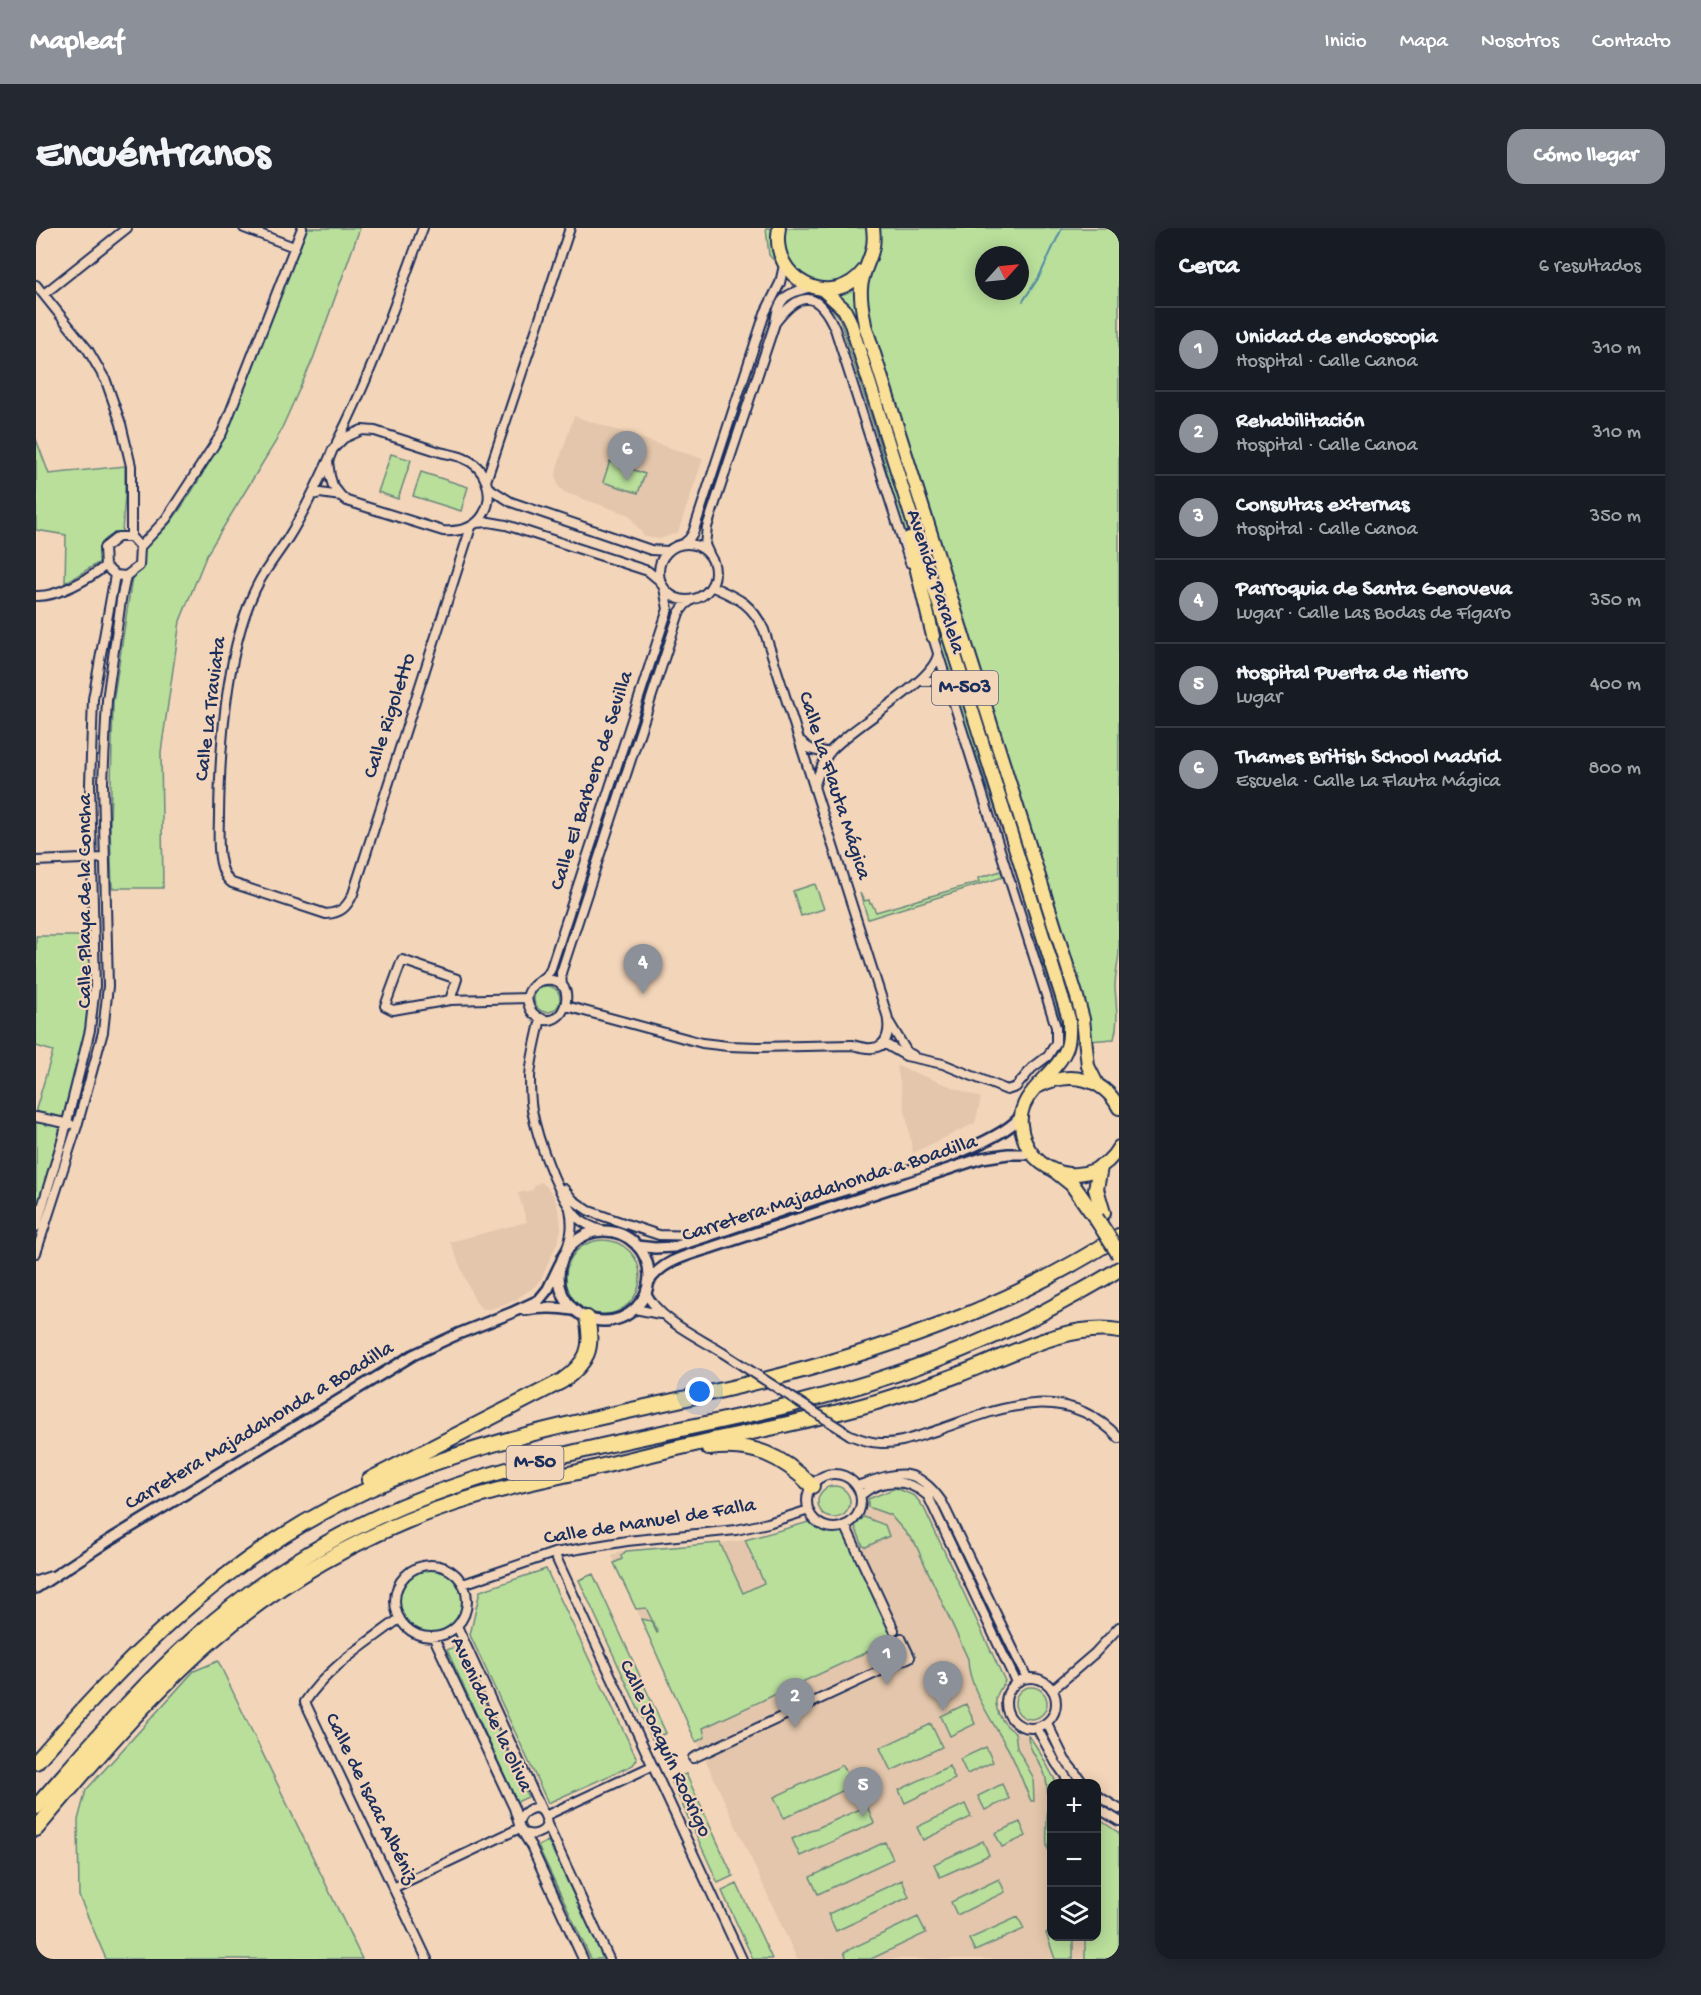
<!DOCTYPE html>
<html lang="es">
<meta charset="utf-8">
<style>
:root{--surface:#171b24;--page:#242831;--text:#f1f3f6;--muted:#9ea1a6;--line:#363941;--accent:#8c9099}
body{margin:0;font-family:"Gochi Hand",sans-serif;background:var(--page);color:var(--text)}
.controls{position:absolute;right:18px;bottom:18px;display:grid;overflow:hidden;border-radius:12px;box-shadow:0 3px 15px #0003}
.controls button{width:54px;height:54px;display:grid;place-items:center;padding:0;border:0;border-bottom:2px solid var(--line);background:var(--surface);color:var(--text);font:30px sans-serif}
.compass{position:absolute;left:939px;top:18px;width:54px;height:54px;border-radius:50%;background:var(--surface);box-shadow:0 3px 15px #0003;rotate:63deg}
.you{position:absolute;left:664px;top:1164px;width:21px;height:21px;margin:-15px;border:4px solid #fff;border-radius:50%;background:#1a73e8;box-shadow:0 0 0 9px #1a73e833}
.badge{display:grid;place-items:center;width:39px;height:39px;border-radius:50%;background:var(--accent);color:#fff;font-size:20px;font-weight:700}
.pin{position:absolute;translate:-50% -50px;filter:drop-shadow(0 2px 3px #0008)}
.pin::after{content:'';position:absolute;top:32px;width:21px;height:18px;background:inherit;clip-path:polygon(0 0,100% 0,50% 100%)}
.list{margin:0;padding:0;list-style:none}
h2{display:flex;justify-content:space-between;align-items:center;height:78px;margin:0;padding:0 24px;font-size:26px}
h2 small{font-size:20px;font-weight:400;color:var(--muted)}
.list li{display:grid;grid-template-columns:39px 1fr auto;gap:18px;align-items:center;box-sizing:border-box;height:84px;padding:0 24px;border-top:2px solid var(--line)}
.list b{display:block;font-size:22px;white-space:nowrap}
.list p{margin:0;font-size:20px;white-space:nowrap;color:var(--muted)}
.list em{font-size:20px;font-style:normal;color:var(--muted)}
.icon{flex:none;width:33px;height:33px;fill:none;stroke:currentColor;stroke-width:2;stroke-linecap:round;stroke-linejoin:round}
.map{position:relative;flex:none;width:1083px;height:1731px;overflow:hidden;border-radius:18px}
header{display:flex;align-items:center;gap:36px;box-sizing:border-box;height:84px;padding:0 30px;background:var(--accent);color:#fff}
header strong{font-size:28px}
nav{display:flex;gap:33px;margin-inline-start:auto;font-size:21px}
.intro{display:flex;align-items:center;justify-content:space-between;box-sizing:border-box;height:144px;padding:0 36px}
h1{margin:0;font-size:42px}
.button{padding:15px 27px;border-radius:18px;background:var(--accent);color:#fff;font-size:21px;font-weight:700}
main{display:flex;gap:36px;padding:0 36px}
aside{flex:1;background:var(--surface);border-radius:18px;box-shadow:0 3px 15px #0003}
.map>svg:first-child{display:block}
.built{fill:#e3c6ab}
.green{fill:#b9df9b;stroke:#6a877c;stroke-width:1.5;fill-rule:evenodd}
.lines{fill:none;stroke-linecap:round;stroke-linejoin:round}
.stream{stroke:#538aa5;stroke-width:2}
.minor-casing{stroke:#1b2f5e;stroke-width:12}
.tertiary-casing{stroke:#1b2f5e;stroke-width:14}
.trunk-casing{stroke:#1b2f5e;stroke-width:16}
.motorway-casing{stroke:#1b2f5e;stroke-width:18}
.minor{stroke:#f3d5b9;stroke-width:8}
.tertiary{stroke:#f3d5b9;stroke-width:9}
.trunk{stroke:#fadf96;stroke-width:12}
.motorway{stroke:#fadf96;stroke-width:14}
.minor-bridge-casing{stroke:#1b2f5e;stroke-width:12;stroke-linecap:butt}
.motorway-bridge-casing{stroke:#1b2f5e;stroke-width:18;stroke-linecap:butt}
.minor-bridge{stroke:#f3d5b9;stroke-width:8}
.motorway-bridge{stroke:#fadf96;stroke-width:14}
.labels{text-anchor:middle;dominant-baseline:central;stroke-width:4.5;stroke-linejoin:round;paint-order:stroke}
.shield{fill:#f3d5b9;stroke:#5c6179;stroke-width:1.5}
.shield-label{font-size:20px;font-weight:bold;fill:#1b2f5e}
.street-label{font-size:21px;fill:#1b2f5e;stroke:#f3d5b9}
</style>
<header>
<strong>Mapleaf</strong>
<nav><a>Inicio</a><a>Mapa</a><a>Nosotros</a><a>Contacto</a></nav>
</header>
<div class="intro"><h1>Encuéntranos</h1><a class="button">Cómo llegar</a></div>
<main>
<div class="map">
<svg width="1083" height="1731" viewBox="0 0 1083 1731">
<rect width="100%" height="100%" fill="#f3d5b9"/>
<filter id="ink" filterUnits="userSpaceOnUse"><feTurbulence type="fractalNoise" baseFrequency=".0167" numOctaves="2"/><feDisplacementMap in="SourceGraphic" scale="12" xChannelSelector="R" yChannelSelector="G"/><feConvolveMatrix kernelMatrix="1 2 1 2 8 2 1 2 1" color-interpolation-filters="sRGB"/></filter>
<g filter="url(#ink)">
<path class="built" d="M 538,188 L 667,231 L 642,304 L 624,311 L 608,308 L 593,287 L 528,264 L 522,258 L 520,248 L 521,240 Z
M 861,838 L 945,870 L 939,895 L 877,925 Z
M 505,954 L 509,957 L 518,968 L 524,988 L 525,1001 L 522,1013 L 505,1051 L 498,1059 L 479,1072 L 455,1081 L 446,1081 L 439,1073 L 414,1014 L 491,994 L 482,965 L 497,962 L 499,957 Z
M 860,1260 L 879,1268 L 888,1280 L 969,1453 L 960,1471 L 964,1489 L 976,1503 L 995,1509 L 1021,1555 L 1016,1556 L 1016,1708 L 1060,1708 L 1061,1590 L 1083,1605 L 1083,1731 L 761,1731 L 576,1328 L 584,1323 L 655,1319 L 709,1312 L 773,1294 L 787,1303 L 797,1305 L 806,1305 L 819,1298 L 828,1289 L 832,1279 L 832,1271 Z"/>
<path class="green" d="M 268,0 L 324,0 L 277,131 L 240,213 L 171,326 L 144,393 L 125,524 L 127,660 L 76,660 L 74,599 L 77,475 L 96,350 L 107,340 L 108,321 C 118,311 129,302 137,291 C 201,204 231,100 268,0 Z
M 730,0 L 1083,0 L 1083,725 C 1082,736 1079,748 1079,759 C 1080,777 1083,794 1078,811 L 1026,815 L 1026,800 L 1020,774 L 1007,738 L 976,629 L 920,469 L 859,274 L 842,211 L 803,89 L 787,70 L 759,56 L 733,27 ZM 948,27 L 984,27 L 984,63 L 948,63 Z
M 0,211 L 13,246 L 89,238 L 89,267 L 86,304 C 67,309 63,315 64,334 L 29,355 L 30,307 L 0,302 Z
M 355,226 L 375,232 L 362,271 L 342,264 Z
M 574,233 L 609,246 L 602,265 L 567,254 Z
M 385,244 L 432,259 L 425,283 L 377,268 Z
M 965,643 L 967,649 L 832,691 L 824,665 L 828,673 L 833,672 L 834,676 L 836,676 L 840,684 L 943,654 L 942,650 Z
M 779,656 L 788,681 L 765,688 L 757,663 Z
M 0,708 L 54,708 L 56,763 L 50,802 L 0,990 L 0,881 L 17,823 L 0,818 Z
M498 771a13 13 0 1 1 26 0a13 13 0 1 1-26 0Z
M530 1049a37 37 0 1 1 74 0a37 37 0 1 1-74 0Z
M782 1274a16 16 0 1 1 32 0a16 16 0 1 1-32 0Z
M 860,1260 L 879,1268 L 888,1280 L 969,1453 C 966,1458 961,1465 960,1471 C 959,1484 968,1498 979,1504 L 981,1520 L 997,1549 L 998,1573 L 995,1573 C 986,1554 980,1532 968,1514 C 955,1491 932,1458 932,1431 L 879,1315 L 854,1287 L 832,1279 L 832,1271 Z
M 828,1289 L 849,1297 L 853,1308 L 830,1319 L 827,1318 L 819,1298 Z
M 773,1294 L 792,1305 L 809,1303 L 859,1411 L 667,1500 L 669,1509 L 660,1514 L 605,1391 L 615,1393 L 621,1405 L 622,1404 L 610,1380 L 600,1381 L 578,1335 L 586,1331 L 585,1328 L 590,1323 L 684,1315 L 707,1365 L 728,1355 L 709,1312 Z
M 510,1341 L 601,1531 L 597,1537 L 512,1575 L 434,1407 L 444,1363 Z
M364 1373a31 31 0 1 1 62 0a31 31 0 1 1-62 0Z
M 557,1346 L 630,1505 L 616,1511 L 543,1352 Z
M 422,1417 L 492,1569 L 481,1574 L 411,1422 Z
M 182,1433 L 326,1731 L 70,1731 L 43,1668 L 42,1592 L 50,1562 L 158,1443 Z
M979 1475a16 16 0 1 1 32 0a16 16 0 1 1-32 0Z
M 930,1476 L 939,1496 L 914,1508 L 905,1488 Z
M 895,1496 L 906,1519 L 855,1543 L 844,1520 Z
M 992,1508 C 999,1512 1015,1546 1021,1555 L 1016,1556 L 1015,1627 L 1011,1619 C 1009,1596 1015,1570 1009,1547 C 1005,1534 992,1522 992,1508 Z
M 950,1519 L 957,1534 L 931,1546 L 924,1531 Z
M 807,1537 L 817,1558 L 748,1590 L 738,1569 Z
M 913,1538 L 919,1551 L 869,1575 L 863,1562 Z
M 650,1546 L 697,1648 L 682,1655 L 635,1552 Z
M 966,1556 L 973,1571 L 949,1582 L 942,1568 Z
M 929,1576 L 935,1589 L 887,1612 L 881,1599 Z
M 831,1578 L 838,1595 L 764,1628 L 756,1611 Z
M 1061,1590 L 1083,1605 L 1083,1731 L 1049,1731 L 1049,1709 L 1060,1708 Z
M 984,1594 L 990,1608 L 966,1619 L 959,1605 Z
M 512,1613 L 568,1731 L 555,1731 L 502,1618 Z
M 947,1613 L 953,1627 L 904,1649 L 898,1636 Z
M 849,1614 L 857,1631 L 782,1666 L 774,1649 Z
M 963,1651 L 969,1664 L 921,1687 L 915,1674 Z
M 866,1652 L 873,1669 L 800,1703 L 792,1686 Z
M 701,1656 L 736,1731 L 717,1731 L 686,1663 Z
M 882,1689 L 890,1705 L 835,1731 L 811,1731 L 808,1724 Z
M 982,1689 L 988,1701 L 939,1723 L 933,1711 Z
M 1015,1702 L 1016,1708 L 1037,1709 L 1037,1731 L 1019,1731 L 1010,1705 Z"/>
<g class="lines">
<path class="stream" d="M 987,73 L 1003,49 L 1026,0"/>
<defs>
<path id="minor" d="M 208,0 L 258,19
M 0,57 L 52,122 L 70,153 L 85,196 L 95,238 L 95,309
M 8,66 L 91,0
M 739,95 C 764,62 782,62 799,101 L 874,335
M 326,202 L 339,203 C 361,210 382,217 404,224 C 411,226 420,227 427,230 C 449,238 460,266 447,287 C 438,301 423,304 407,303 L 311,273 L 305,268 L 297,258 L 294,248 L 292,233 L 297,221 L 308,210 Z
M 301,214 C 336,146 360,72 387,0
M 292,233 C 280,259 267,286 252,310 C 243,324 232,338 224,352 C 190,414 184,516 183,586 C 183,605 179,643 196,655 L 290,686 C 305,685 311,679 317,666 L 435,299
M 450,253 L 534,0
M 453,260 L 475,274 L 615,322 L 632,323
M 276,267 L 284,265 L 305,268
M 440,295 L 453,294 L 470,297 L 612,343 L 624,353
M 82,309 L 95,309 L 104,319 L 103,338 L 90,348 L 79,347 L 69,338 L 68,320 Z
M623 344a28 28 0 1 1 56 0a28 28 0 1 1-56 0Z
M 647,316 L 653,311 L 657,305 L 729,85 L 744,55 L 748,37
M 104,319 L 130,291 L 186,205 L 266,0
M 674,328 L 669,317 L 671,299 L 739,95 C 742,69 751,65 775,59
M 0,368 C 21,369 53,351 69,338
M 883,453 L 903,453 L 911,461
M 766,514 C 773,523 783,524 794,524
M 778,559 C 782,547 786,535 793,525 C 813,499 898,455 902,426
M 0,633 L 69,630
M 504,753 C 548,742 530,811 499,787 C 495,784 493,779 492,775 C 488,758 506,754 514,743 L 632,381 L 628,360
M 526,758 L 525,745 L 643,385 L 649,377 L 657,371
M 414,772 L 421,751 L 366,732 L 349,778 L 357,782 L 414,772 L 491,770
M 530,778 L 666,815 L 692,818 L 722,819 L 816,817 C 822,818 830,821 836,820 C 853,819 854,800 851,787 L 728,402 C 715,374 701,370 675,358
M 505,790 C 501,809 495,830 494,849 C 494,860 494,872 496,882 C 501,910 523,972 543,991 C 551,998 559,1000 568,1003
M 853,794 L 871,824 L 877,827
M 845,817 L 851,817 L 870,828 L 907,836 L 971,862 L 980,859 L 996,840 L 1012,828 L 1020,815 L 1020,799 L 896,406
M 0,889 L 34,896
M 528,961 L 537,972 L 553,983 L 596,998 L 623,1007 L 668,1008
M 0,999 L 27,910 L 54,802 L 59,758 L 54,556 L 57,471 L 79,347
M 530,1023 C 536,1007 537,997 534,981
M 0,1025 L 41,898 L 67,804 L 72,758 L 67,554 L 71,472 L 85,372 L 90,348
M 610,1065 C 623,1092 662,1109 687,1125
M 599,1081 L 624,1086
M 814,1207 C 824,1211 834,1215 845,1215 C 864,1216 882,1208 899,1203 C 962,1181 1028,1151 1083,1210
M771 1273a27 27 0 1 1 54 0a27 27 0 1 1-54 0Z
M 821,1258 C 859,1245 879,1235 906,1274 L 991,1450
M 825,1267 C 846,1250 872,1250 892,1268 L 980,1454
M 809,1297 L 858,1402
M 518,1325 L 706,1731
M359 1373a36 36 0 1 1 72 0a36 36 0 1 1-72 0Z
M 0,1353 L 15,1348
M 427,1356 L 518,1325 L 591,1313 L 700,1302 L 732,1295 L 773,1282
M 363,1391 C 330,1416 292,1439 269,1474 L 391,1731
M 421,1398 L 506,1583
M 398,1410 L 478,1580 L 484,1600 L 495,1618 L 547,1731
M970 1475a25 25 0 1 1 50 0a25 25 0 1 1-50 0Z
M 1016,1462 L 1059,1425 L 1083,1399
M 1011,1495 L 1029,1532 L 1048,1556
M 1001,1500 L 1020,1535 L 1035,1556
M 657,1530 L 874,1429 L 865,1410
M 1060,1567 L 1083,1581
M 1060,1579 L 1083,1593
M 509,1588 L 616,1538
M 483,1593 C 487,1582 503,1573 509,1588 C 516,1603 499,1609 488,1605
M 510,1594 L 573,1731
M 357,1660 L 484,1600"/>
<path id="tertiary" d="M523 1048a45 45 0 1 1 90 0a45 45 0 1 1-90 0Z
M 601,1018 L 619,1020 L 638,1019 C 688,1004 737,985 786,969 C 832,954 956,923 984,889
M 612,1055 C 626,1032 653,1027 677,1019 L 946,930 L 972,926 L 997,926
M 489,1082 C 506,1079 520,1079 537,1082
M 0,1360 L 72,1313 L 377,1127 L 422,1106 L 475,1085 L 503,1072 L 512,1061 L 524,1036"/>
<path id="trunk" d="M 743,0 C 733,51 796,84 828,42
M 837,0 C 841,28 827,36 825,60 C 824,72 827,85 829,97 L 1041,769 L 1047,791 L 1052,838 L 1061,856
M 786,61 L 808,81 L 814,93 L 1033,791 C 1033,801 1034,810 1031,819 C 1021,848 981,863 985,897 C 990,949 1057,965 1083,919
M 873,310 L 897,408
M 1003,858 C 1033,843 1067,849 1083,880"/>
<path id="motorway" d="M 1064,939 L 1060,961 L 1067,985
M 1021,944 L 1036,956 L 1060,990
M 673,1220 C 717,1214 746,1228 776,1258
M 333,1252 L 526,1153 C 551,1135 558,1121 551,1090
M 0,1534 C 104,1415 205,1314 354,1252 C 468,1204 592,1185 712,1156 C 841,1125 970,1081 1083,1008
M 0,1579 C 52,1520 103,1459 162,1407 C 221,1354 293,1309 366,1278 C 479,1231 602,1211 721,1185 C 829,1160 938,1124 1035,1069 C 1051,1060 1068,1051 1083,1041
M 0,1601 C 54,1537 109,1472 172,1416 C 242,1354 328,1305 417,1276 C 458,1262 500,1253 542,1244 C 584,1234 626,1223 668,1214 C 725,1202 781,1191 837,1175 C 866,1166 896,1157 924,1146 C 972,1128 1032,1094 1083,1103"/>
</defs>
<use href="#minor" class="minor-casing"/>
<use href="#tertiary" class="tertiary-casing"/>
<use href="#trunk" class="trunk-casing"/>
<use href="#motorway" class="motorway-casing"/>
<use href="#minor" class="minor"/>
<use href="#tertiary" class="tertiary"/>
<use href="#trunk" class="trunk"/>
<use href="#motorway" class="motorway"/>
<defs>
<path id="minor-bridge" d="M 687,1125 L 814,1207"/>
<path id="motorway-bridge" d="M 1060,990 L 1083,1026"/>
</defs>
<use href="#minor-bridge" class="minor-bridge-casing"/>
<use href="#motorway-bridge" class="motorway-bridge-casing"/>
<use href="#minor-bridge" class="minor-bridge"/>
<use href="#motorway-bridge" class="motorway-bridge"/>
</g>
</g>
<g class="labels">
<g class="shield">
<rect x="896" y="443" width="66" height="34" rx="4.5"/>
<rect x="470.5" y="1218" width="57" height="34" rx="4.5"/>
</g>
<g class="shield-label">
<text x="929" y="460">M-503</text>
<text x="499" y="1235">M-50</text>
</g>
<g class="street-label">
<text transform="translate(898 354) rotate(72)">Avenida Paralela</text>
<text transform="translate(176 481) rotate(-83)">Calle La Traviata</text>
<text transform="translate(355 488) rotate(-72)">Calle Rigoletto</text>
<text transform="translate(557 553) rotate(-72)">Calle El Barbero de Sevilla</text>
<text transform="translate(797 558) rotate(72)">Calle La Flauta Mágica</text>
<text transform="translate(50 673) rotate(-90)">Calle Playa de la Concha</text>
<text transform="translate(794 962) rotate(-18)">Carretera Majadahonda a Boadilla</text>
<text transform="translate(224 1199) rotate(-31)">Carretera Majadahonda a Boadilla</text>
<text transform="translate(614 1295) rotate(-9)">Calle de Manuel de Falla</text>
<text transform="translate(454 1487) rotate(65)">Avenida de la Oliva</text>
<text transform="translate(628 1521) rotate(65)">Calle Joaquín Rodrigo</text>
<text transform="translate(334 1571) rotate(64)">Calle de Isaac Albéniz</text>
</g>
</g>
</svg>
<div class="controls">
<button>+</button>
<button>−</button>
<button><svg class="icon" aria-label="layers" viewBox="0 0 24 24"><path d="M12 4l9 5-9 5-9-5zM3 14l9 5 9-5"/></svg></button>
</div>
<svg class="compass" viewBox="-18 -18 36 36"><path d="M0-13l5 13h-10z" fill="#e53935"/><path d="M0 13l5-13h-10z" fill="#9ea1a6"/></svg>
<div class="you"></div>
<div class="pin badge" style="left:851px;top:1457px">1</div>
<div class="pin badge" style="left:759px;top:1500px">2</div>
<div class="pin badge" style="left:907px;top:1483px">3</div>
<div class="pin badge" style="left:607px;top:766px">4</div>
<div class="pin badge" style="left:827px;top:1589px">5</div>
<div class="pin badge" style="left:591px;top:253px">6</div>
</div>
<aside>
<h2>Cerca<small>6 resultados</small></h2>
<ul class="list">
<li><span class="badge">1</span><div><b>Unidad de endoscopia</b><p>Hospital · Calle Canoa</p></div><em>310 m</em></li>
<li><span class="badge">2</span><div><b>Rehabilitación</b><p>Hospital · Calle Canoa</p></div><em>310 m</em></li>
<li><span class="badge">3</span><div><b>Consultas externas</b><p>Hospital · Calle Canoa</p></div><em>350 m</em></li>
<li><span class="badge">4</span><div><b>Parroquia de Santa Genoveva</b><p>Lugar · Calle Las Bodas de Fígaro</p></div><em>350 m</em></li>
<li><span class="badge">5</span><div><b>Hospital Puerta de Hierro</b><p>Lugar</p></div><em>400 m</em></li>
<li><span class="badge">6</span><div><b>Thames British School Madrid</b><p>Escuela · Calle La Flauta Mágica</p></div><em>800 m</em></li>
</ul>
</aside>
</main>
